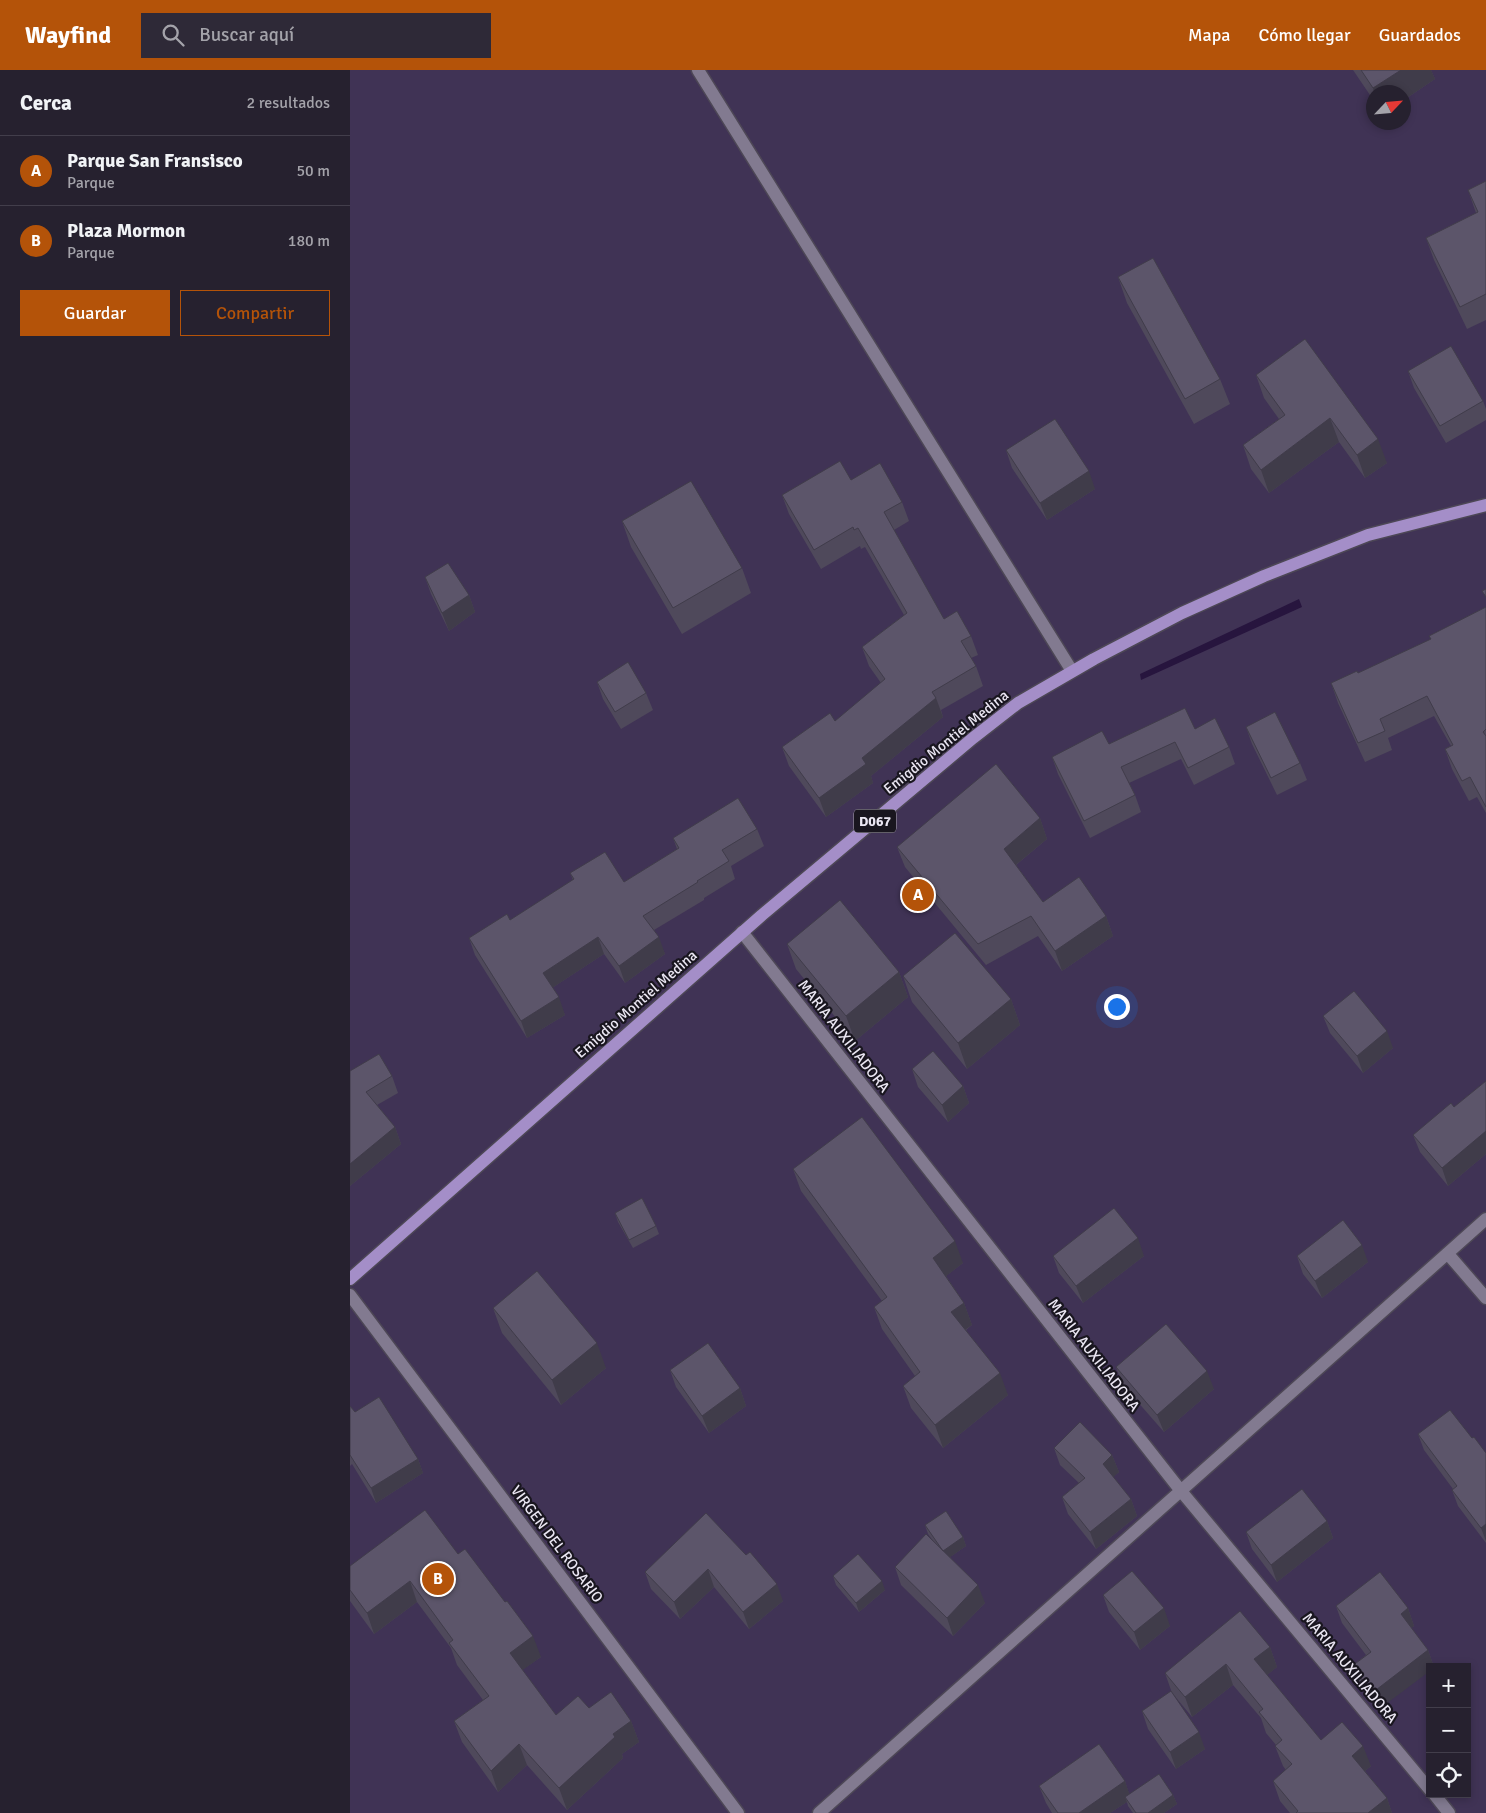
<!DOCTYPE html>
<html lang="es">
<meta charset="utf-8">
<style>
:root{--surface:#26212f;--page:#2e2937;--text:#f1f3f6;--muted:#a4a3aa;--line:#423e4b;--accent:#b45309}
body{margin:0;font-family:Signika,sans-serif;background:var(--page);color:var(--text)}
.controls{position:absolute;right:15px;bottom:15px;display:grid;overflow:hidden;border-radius:0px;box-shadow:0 2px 8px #0003}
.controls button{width:45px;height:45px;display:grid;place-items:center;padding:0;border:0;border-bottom:1px solid var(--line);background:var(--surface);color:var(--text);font:25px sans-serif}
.compass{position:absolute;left:1016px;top:15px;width:45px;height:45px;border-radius:50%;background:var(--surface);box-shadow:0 2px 8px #0003;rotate:64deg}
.you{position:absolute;left:766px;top:936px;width:18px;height:18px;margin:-12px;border:4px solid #fff;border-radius:50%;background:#1a73e8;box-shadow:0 0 0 8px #1a73e833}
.badge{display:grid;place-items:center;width:32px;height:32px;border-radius:50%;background:var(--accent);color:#fff;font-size:16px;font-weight:700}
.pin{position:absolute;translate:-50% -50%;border:2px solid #fff;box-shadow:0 1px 5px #0006}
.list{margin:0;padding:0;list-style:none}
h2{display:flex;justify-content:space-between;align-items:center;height:65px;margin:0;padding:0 20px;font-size:21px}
h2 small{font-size:16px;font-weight:400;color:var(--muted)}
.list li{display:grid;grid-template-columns:32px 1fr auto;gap:15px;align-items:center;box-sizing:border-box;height:70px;padding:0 20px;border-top:1px solid var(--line)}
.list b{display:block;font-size:19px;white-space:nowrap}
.list p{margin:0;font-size:16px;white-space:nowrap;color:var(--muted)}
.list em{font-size:16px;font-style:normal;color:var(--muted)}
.actions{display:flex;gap:10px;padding:15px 20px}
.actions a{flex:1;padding:11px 0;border:1px solid var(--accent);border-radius:0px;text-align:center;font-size:18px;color:var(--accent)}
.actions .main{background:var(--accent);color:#fff}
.icon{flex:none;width:28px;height:28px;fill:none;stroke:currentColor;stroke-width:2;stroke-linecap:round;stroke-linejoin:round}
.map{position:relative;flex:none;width:1136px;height:1743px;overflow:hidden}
header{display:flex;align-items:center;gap:30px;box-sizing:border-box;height:70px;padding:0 25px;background:var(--accent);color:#fff}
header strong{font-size:24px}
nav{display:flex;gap:28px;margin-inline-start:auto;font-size:18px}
.search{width:350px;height:45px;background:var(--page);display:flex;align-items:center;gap:12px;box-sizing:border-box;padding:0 18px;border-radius:0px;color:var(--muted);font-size:19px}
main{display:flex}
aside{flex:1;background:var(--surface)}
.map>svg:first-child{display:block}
.green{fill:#403355;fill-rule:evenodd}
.water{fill:#27153e}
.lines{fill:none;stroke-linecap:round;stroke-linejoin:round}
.lane-casing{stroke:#4d4756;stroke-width:15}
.street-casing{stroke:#4d4756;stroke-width:15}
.primary-casing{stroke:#4d4756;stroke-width:15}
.lane{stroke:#827a90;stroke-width:12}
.street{stroke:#827a90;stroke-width:12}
.primary{stroke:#a48ec8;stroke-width:12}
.wall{fill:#4f495b}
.shaded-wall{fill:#403c4a}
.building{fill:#5c556a;stroke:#403c4a}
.labels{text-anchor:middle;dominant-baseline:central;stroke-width:4.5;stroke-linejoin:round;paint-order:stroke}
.shield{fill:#19161f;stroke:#aca8b3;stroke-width:1}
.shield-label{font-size:14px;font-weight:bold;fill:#ebe7f3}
.street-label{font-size:15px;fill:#ebe7f3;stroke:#19161f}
</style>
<header>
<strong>Wayfind</strong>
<div class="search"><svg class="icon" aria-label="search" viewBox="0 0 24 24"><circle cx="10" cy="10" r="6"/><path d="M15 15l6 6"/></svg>Buscar aquí</div>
<nav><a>Mapa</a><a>Cómo llegar</a><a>Guardados</a></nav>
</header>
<main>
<aside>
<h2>Cerca<small>2 resultados</small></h2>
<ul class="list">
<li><span class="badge">A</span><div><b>Parque San Fransisco</b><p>Parque</p></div><em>50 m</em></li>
<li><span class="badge">B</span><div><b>Plaza Mormon</b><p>Parque</p></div><em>180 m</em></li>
</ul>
<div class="actions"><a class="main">Guardar</a><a>Compartir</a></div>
</aside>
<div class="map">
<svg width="1136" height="1743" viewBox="0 0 1136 1743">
<rect width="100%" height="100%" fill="#332c3f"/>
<path class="green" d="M 0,0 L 1136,0 L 1136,1743 L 0,1743 ZM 1024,22 L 1054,22 L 1054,52 L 1024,52 ZM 1080,1597 L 1117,1597 L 1117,1724 L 1080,1724 Z"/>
<path class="water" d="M 949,529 L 952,537 L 791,610 L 790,604 Z"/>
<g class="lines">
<defs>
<path id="lane" d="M 348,0 L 722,601"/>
<path id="street" d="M 392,862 L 831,1421 L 1080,1720
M 1098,1184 L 1136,1228
M 0,1225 L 388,1743
M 1084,1724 L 1099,1743
M 469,1743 L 1136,1149"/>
<path id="primary" d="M 0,1209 L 412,845 L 623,668 L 668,633 L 744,589 L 832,543 L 914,506 L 1018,465 L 1136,435"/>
</defs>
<use href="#lane" class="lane-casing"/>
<use href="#street" class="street-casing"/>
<use href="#primary" class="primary-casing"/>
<use href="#lane" class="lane"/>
<use href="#street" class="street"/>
<use href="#primary" class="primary"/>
</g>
<path class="wall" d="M 1003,0 L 1081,0 L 1085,9 L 1054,30 L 1054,22 L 1024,22 L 1024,31 Z
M 1136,111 L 1136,250 L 1117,259 L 1084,190 L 1076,168 L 1126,143 L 1118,120 Z
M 768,207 L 870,309 L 880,334 L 844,354 L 777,233 Z
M 955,269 L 1037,393 L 1015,408 L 989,372 L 919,423 L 901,399 L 893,375 L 929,349 L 914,328 L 906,305 Z
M 1058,301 L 1133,331 L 1136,339 L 1136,350 L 1096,373 L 1064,318 Z
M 656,380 L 745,419 L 697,450 L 662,398 Z
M 432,425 L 552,432 L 559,451 L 544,460 L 594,549 L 621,566 L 628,585 L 621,588 L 626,596 L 633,616 L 591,640 L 593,647 L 521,706 L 523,713 L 476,747 L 439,696 L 432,677 L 485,651 L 531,613 L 519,596 L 512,577 L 554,545 L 515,477 L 511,479 L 510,476 L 471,499 L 439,444 Z
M 272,451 L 392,498 L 401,523 L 332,564 L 281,477 Z
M 75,507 L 119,525 L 125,542 L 99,561 L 81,524 Z
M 1136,537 L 1136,743 L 1127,727 L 1119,731 L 1102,699 L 1095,679 L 1101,676 L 1084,646 L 1038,668 L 1042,680 L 1015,692 L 988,633 L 981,613 L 1008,603 L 1081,569 L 1079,566 Z
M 247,612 L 296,623 L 303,640 L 271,659 L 253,629 Z
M 896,657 L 950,693 L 957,710 L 927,725 L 902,674 Z
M 845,659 L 879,677 L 885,694 L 844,715 L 831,689 L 779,713 L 785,725 L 791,742 L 740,768 L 708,704 L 702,687 L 759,674 Z
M 690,748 L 697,769 L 666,795 L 693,832 L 756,846 L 763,866 L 712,901 L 688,866 L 636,895 L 555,797 L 547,777 Z
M 407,759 L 414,776 L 381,796 L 385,809 L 354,828 L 354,830 L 304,860 L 315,884 L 275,913 L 254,884 L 202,918 L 215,945 L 177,968 L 125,885 L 119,868 L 160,850 L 223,810 L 220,803 L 274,812 L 327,779 L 323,768 Z
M 437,874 L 549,902 L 558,927 L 505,971 L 446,899 Z
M 553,906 L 661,929 L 670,955 L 617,999 L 562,932 Z
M 973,946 L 1043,978 L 1013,1003 L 980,963 Z
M 562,999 L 613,1016 L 619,1033 L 598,1052 L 568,1017 Z
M 0,1001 L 42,1006 L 48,1023 L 27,1035 L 45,1057 L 51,1074 L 0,1116 Z
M 1136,1011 L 1136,1084 L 1098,1116 L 1070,1082 L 1063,1065 L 1104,1037 Z
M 443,1099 L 613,1193 L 596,1206 L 614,1233 L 622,1255 L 616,1260 L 658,1325 L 593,1378 L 561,1338 L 553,1316 L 565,1306 L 532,1259 L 524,1237 L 532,1231 L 451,1121 Z
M 265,1143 L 306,1156 L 309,1164 L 283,1178 L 268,1152 Z
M 703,1186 L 794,1186 L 733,1233 L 709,1203 Z
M 947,1186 L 1018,1192 L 972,1228 L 953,1204 Z
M 143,1238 L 256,1298 L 211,1335 L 152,1263 Z
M 766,1297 L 864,1319 L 814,1362 L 772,1314 Z
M 320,1300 L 390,1318 L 396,1336 L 359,1363 L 326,1317 Z
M 0,1336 L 5,1342 L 68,1389 L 73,1403 L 26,1433 L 2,1394 L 0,1396 Z
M 1068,1364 L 1122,1368 L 1136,1383 L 1136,1473 L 1108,1436 L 1102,1420 L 1103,1419 L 1074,1380 Z
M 704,1378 L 762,1385 L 769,1402 L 763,1407 L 781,1429 L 787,1446 L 746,1479 L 718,1444 L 712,1427 L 729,1413 L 710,1395 Z
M 356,1443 L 433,1531 L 399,1559 L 364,1517 L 330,1549 L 301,1519 L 295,1502 Z
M 977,1451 L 983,1468 L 927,1512 L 902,1479 L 896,1462 Z
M 575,1455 L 613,1467 L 616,1476 L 600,1487 L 635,1533 L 603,1566 L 551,1515 L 545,1497 L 583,1471 L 578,1464 Z
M 108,1484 L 191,1587 L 172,1600 L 206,1645 L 239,1638 L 281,1651 L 289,1672 L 272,1684 L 273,1688 L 217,1740 L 177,1695 L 148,1722 L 112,1672 L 104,1651 L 133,1630 L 107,1595 L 101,1578 L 67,1532 L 24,1564 L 0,1531 L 0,1496 Z
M 483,1506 L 535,1520 L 509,1542 L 486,1515 Z
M 753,1525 L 820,1556 L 790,1580 L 759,1542 Z
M 986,1536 L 1058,1538 L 1064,1556 L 1061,1558 L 1078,1580 L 1084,1597 L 1080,1597 L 1028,1640 L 1008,1613 L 1002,1596 L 1016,1585 L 992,1553 Z
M 920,1577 L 927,1597 L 917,1605 L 971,1670 L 1021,1696 L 1015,1701 L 1037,1728 L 1042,1743 L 940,1743 L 930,1731 L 923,1711 L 936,1700 L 933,1696 L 925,1676 L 926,1675 L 916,1663 L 911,1648 L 883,1615 L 842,1647 L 823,1624 L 855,1679 L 826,1699 L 798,1659 L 792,1641 L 822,1623 L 815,1603 Z
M 775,1711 L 779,1724 L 823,1725 L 827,1734 L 814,1743 L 783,1743 L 778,1736 L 777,1732 L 760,1743 L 702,1743 L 696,1733 L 689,1716 Z"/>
<path class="shaded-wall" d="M 1051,0 L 1081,0 L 1085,9 L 1054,30 L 1054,22 L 1024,22 L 1023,18 Z
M 980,348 L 989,372 L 919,423 L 911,400 Z
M 1028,369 L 1037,393 L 1015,408 L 1007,385 Z
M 739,401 L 745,419 L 697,450 L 690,433 Z
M 119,525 L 125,542 L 99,561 L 92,543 Z
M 586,628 L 593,647 L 521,706 L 523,713 L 476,747 L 469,728 L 512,688 Z
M 690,748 L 697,769 L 661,799 L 654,779 Z
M 756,846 L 763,866 L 712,901 L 705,881 Z
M 248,867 L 254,884 L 199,920 L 193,903 Z
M 309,867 L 315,884 L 275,913 L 269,896 Z
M 549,902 L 558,927 L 505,971 L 496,946 Z
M 209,927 L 215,945 L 177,968 L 171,951 Z
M 661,929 L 670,955 L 617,999 L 608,973 Z
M 1037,961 L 1043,978 L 1013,1003 L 1007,986 Z
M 613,1016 L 619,1033 L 598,1052 L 592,1035 Z
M 45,1057 L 51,1074 L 0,1116 L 0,1094 Z
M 1136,1061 L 1136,1084 L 1098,1116 L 1092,1098 Z
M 788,1168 L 794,1186 L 733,1233 L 726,1216 Z
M 605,1171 L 613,1193 L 591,1210 L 583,1188 Z
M 1012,1175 L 1018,1192 L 972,1228 L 965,1211 Z
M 614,1233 L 622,1255 L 609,1264 L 601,1242 Z
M 247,1273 L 256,1298 L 211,1335 L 202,1310 Z
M 857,1301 L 864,1319 L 814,1362 L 807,1345 Z
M 650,1303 L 658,1325 L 593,1378 L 585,1355 Z
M 390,1318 L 396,1336 L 359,1363 L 352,1346 Z
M 762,1385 L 769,1402 L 759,1411 L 753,1394 Z
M 68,1389 L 73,1403 L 26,1433 L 21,1418 Z
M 781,1429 L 787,1446 L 746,1479 L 740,1462 Z
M 977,1451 L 983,1468 L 927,1512 L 921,1495 Z
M 1136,1454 L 1136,1471 L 1131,1458 Z
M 613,1467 L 616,1476 L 596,1490 L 592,1481 Z
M 358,1499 L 364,1517 L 330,1549 L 324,1532 Z
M 60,1511 L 67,1532 L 24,1564 L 17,1543 Z
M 532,1511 L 535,1520 L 509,1542 L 506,1533 Z
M 427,1514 L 433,1531 L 399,1559 L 393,1542 Z
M 628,1515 L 635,1533 L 603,1566 L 597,1548 Z
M 814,1538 L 820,1556 L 790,1580 L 784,1562 Z
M 1058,1538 L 1064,1556 L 1057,1561 L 1051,1544 Z
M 183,1566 L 191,1587 L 167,1604 L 160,1583 Z
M 920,1577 L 927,1597 L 911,1610 L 904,1589 Z
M 1078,1580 L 1084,1597 L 1080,1597 L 1080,1601 L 1028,1640 L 1022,1623 Z
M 876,1594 L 883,1615 L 842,1647 L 835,1627 Z
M 281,1651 L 289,1672 L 272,1684 L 273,1688 L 217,1740 L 209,1718 L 263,1664 Z
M 849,1662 L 855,1679 L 826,1699 L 820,1682 Z
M 169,1674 L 177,1695 L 148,1722 L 141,1701 Z
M 1013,1676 L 1021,1696 L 1009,1706 L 1002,1686 Z
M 775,1711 L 781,1729 L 775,1727 L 777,1732 L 760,1743 L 729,1743 Z
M 823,1725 L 827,1734 L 814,1743 L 798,1743 Z
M 1037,1728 L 1042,1743 L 1018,1743 Z"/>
<path class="building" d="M 1011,0 L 1051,0 L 1023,18 Z
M 1136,111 L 1136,224 L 1110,237 L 1076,168 L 1128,142 L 1118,120 Z
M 803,188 L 870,309 L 835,329 L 768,207 Z
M 955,269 L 1028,369 L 1007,385 L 980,348 L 911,400 L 893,375 L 935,345 L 906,305 Z
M 1101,276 L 1133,331 L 1090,356 L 1058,301 Z
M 705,349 L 739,401 L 690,433 L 656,380 Z
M 490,391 L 501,410 L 530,393 L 552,432 L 534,442 L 594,549 L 607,541 L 621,566 L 611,571 L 626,596 L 582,622 L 586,628 L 512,688 L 516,694 L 469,728 L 432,677 L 480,643 L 485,651 L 535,609 L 512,577 L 557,543 L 508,458 L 504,460 L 503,457 L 464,480 L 432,425 Z
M 341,411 L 392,498 L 323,538 L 272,451 Z
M 98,493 L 119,525 L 92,543 L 75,507 Z
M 1136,519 L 1136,527 L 1132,521 Z
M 1136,537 L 1136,659 L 1133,662 L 1136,666 L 1136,737 L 1120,707 L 1112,711 L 1095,679 L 1103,675 L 1077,626 L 1030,649 L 1035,661 L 1008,673 L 981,613 L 1007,601 L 1008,603 L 1081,569 L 1079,566 Z
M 278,592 L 296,623 L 265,642 L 247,612 Z
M 835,638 L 845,659 L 865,648 L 879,677 L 838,698 L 825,672 L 771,697 L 785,725 L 734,751 L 702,687 L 752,661 L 759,674 Z
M 925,642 L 950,693 L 921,708 L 896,657 Z
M 646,694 L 690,748 L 654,779 L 693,832 L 729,807 L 756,846 L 705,881 L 681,846 L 628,874 L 547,777 Z
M 388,728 L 407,759 L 372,780 L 379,791 L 347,811 L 348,812 L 293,846 L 309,867 L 269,896 L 248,867 L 193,903 L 209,927 L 171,951 L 119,868 L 157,844 L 160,850 L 224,809 L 220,803 L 255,782 L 274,812 L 329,778 L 323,768 Z
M 490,830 L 549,902 L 496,946 L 437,874 Z
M 605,863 L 661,929 L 608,973 L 553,906 Z
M 1004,921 L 1037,961 L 1007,986 L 973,946 Z
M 583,981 L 613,1016 L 592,1035 L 562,999 Z
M 29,984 L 42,1006 L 16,1022 L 45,1057 L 0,1094 L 0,1001 Z
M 1136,1011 L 1136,1061 L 1092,1098 L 1063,1065 L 1101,1033 L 1104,1037 Z
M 512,1047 L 605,1171 L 583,1188 L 614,1233 L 601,1242 L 650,1303 L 585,1355 L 553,1316 L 570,1302 L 524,1237 L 537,1227 L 443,1099 Z
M 292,1128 L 306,1156 L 279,1170 L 265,1143 Z
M 764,1138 L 788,1168 L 726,1216 L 703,1186 Z
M 993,1150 L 1012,1175 L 965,1211 L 947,1186 Z
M 187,1201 L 247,1273 L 202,1310 L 143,1238 Z
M 816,1254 L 857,1301 L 807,1345 L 766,1297 Z
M 358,1273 L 390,1318 L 352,1346 L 320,1300 Z
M 29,1327 L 68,1389 L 21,1418 L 0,1385 L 0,1336 L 5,1342 Z
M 1100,1340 L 1122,1368 L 1124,1367 L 1136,1383 L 1136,1454 L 1131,1458 L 1102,1420 L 1107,1416 L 1068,1364 Z
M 730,1352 L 762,1385 L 753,1394 L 781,1429 L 740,1462 L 712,1427 L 735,1408 L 704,1378 Z
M 952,1419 L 977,1451 L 921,1495 L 896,1462 Z
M 75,1440 L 108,1484 L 115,1479 L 155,1532 L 157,1531 L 183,1566 L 160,1583 L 206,1645 L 228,1626 L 239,1638 L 261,1622 L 281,1651 L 263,1664 L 265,1667 L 209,1718 L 169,1674 L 141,1701 L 104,1651 L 139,1626 L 99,1573 L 103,1570 L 60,1511 L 17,1543 L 0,1520 L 0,1496 Z
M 596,1441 L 613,1467 L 593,1481 L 575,1455 Z
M 356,1443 L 396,1485 L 400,1482 L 427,1514 L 393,1542 L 358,1499 L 324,1532 L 295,1502 Z
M 576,1464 L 628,1515 L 597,1548 L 545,1497 Z
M 508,1484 L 532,1511 L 506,1533 L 483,1506 Z
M 782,1501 L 814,1538 L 784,1562 L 753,1525 Z
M 1030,1502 L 1058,1538 L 1051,1544 L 1078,1580 L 1022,1623 L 1002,1596 L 1021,1582 L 986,1536 Z
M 890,1541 L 920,1577 L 904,1589 L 971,1670 L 992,1652 L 1013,1676 L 1002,1686 L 1037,1728 L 1018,1743 L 946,1743 L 948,1741 L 923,1711 L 942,1694 L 925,1676 L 932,1670 L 909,1642 L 913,1639 L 876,1594 L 835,1627 L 815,1603 Z
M 821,1621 L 849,1662 L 820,1682 L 792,1641 Z
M 749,1674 L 775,1711 L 729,1743 L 708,1743 L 689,1716 Z
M 809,1704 L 823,1725 L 798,1743 L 786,1743 L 775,1727 Z"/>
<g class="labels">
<rect class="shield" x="504" y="739.5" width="42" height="23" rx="4"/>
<g class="shield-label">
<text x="525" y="751">D067</text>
</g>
<g class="street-label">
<text transform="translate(596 672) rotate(-39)">Emigdio Montiel Medina</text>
<text transform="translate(286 934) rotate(-41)">Emigdio Montiel Medina</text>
<text transform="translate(494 966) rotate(52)">MARIA AUXILIADORA</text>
<text transform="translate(744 1285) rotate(52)">MARIA AUXILIADORA</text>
<text transform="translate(207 1474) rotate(53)">VIRGEN DEL ROSARIO</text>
<text transform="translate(1000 1598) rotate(50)">MARIA AUXILIADORA</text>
</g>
</g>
</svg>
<div class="controls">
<button>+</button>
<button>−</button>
<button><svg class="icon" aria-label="locate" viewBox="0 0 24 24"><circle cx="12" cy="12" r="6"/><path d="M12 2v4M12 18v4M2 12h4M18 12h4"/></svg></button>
</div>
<svg class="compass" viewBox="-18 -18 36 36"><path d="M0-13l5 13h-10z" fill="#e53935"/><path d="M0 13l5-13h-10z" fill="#a4a3aa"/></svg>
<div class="you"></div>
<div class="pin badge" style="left:568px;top:825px">A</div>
<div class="pin badge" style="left:88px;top:1509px">B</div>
</div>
</main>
